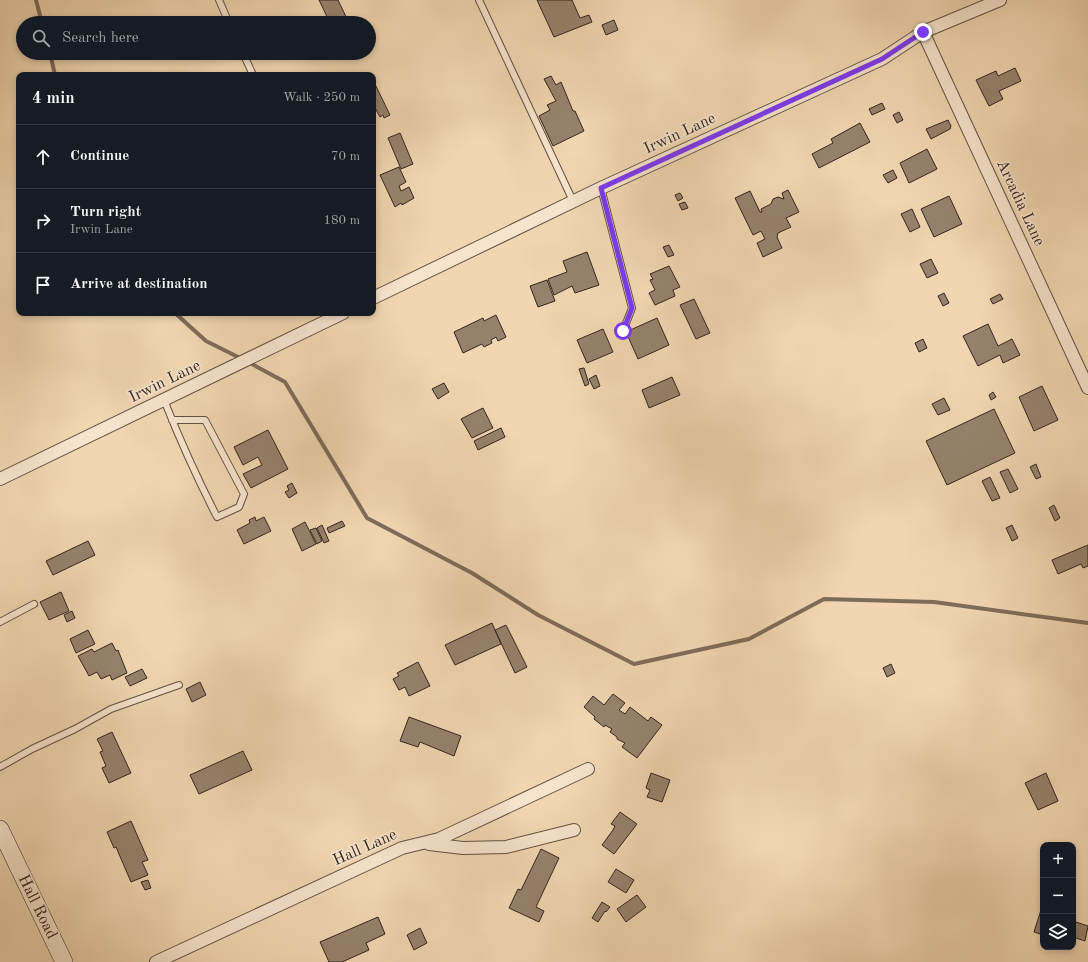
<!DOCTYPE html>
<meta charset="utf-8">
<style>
:root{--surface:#171b24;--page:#20242c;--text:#f1f3f6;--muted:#9ea1a6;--line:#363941}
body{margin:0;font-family:"Old Standard TT",serif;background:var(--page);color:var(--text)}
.controls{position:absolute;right:12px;bottom:12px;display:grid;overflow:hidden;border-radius:8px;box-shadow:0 2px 6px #0003}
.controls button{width:36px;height:36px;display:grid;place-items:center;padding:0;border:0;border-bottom:1px solid var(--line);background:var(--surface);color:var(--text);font:20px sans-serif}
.stop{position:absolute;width:12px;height:12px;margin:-9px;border:3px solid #7c3aed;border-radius:50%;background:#fff}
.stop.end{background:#7c3aed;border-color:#fff;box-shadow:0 1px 4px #0008}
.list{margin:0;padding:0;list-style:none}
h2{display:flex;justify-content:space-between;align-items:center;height:52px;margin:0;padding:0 16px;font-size:17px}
h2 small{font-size:13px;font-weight:400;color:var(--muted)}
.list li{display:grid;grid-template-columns:26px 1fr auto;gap:12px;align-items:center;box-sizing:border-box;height:64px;padding:0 16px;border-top:1px solid var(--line)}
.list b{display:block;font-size:15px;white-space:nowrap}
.list p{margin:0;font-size:13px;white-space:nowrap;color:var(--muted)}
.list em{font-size:13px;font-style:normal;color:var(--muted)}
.icon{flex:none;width:22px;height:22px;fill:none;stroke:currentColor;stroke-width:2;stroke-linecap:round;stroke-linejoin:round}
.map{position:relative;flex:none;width:1088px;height:962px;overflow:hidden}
.search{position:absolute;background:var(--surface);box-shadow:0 2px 6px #0003;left:16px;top:16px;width:360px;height:44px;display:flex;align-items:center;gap:10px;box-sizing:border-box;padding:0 14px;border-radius:22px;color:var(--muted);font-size:15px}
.panel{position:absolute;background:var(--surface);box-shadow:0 2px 6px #0003;left:16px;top:72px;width:360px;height:244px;border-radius:8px}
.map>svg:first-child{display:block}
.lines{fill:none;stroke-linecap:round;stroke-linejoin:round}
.stream{stroke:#7e6c5a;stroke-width:4}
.building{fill:#96826c;stroke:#332621}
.lane-casing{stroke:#625245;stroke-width:8}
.street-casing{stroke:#625245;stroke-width:14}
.secondary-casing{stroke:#332621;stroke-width:18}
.lane{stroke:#f6e4cc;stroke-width:6}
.street{stroke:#f6e4cc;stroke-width:12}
.secondary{stroke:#f6e4cc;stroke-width:17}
.route{stroke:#7c3aed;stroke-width:5}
.labels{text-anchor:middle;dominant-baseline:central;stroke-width:3.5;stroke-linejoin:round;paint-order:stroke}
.street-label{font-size:16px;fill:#332621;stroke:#f6e4cc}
</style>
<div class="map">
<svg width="1088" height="962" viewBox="0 0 1088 962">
<rect width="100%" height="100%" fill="#f1d6b1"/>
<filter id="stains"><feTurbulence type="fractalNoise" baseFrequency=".005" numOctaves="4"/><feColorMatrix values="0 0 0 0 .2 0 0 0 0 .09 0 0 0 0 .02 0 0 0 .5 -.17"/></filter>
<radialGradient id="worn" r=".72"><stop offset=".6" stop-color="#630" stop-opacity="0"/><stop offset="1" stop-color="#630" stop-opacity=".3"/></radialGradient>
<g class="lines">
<path class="stream" d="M 36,0 L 42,23
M 50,53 L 55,75
M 175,313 L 206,341 L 242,359
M 248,362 L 285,382 L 367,518 L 472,573 L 538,615 L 634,664 L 749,639 L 824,599 L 934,602 L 1088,623"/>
</g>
<path class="building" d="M 319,0 L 338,0 L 349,23 L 330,23 Z
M 537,0 L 572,0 L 580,18 L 589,15 L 592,22 L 554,37 Z
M 614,20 L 618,30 L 606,35 L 602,25 Z
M 1015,68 L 1021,81 L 999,91 L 1003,99 L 989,106 L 976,80 L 996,71 L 998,76 Z
M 551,76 L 556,85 L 561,82 L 573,111 L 575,111 L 584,131 L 553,146 L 539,116 L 550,110 L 547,105 L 556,101 L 544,79 Z
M 373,80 L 390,115 L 384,118 L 383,115 L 380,117 L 373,104 Z
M 882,103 L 885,109 L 872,115 L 869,109 Z
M 899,112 L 903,120 L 897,123 L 893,115 Z
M 948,120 L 951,126 L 950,129 L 931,139 L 926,129 Z
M 860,123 L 870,142 L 819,168 L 812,154 L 833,143 L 831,139 Z
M 400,133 L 413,164 L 401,169 L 388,138 Z
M 927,149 L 937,169 L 909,183 L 900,163 Z
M 399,167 L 406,182 L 399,186 L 401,191 L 409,187 L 414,198 L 402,205 L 401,203 L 395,207 L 380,175 Z
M 893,170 L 897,178 L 888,183 L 883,175 Z
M 788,190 L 799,212 L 786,218 L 791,227 L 778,233 L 777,237 L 782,248 L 763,257 L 757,243 L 765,239 L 761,231 L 753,235 L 735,198 L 750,191 L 760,212 L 762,212 L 761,209 L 771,204 L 773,199 L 778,197 L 784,199 L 782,193 Z
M 680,193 L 683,198 L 678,201 L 675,195 Z
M 949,196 L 962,224 L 934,237 L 921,209 Z
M 685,202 L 688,208 L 682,210 L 679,204 Z
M 912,209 L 920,227 L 910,232 L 901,214 Z
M 669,245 L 674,255 L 668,257 L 663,247 Z
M 587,252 L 599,285 L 575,293 L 572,286 L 554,295 L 548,279 L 567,272 L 563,261 Z
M 931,259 L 938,273 L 927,278 L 920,264 Z
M 669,266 L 680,287 L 673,290 L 675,296 L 655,305 L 649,293 L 655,290 L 650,280 L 653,279 L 650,274 Z
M 547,280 L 555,301 L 538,307 L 530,286 Z
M 944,293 L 949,303 L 943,306 L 938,296 Z
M 1000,294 L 1003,299 L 993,304 L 990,299 Z
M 694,299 L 710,333 L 696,339 L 680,305 Z
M 496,315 L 506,337 L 498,341 L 496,337 L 491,340 L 492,343 L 484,347 L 482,344 L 463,353 L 454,332 L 483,318 L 484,321 Z
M 657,318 L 669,345 L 638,359 L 626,332 Z
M 988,324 L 998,346 L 1012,339 L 1020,355 L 1003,363 L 1000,355 L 978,366 L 963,336 Z
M 603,329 L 613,352 L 587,363 L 577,340 Z
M 923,339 L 927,348 L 919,352 L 915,343 Z
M 584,368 L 589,384 L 585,386 L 579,369 Z
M 596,375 L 600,386 L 594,389 L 589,379 Z
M 672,377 L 680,395 L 649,408 L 642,390 Z
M 444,383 L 449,392 L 438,399 L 432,389 Z
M 1042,386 L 1058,420 L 1034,431 L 1019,397 Z
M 993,392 L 996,397 L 991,400 L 989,395 Z
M 944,398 L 950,410 L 938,415 L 932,404 Z
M 483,408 L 493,428 L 472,438 L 461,419 Z
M 994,409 L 1015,453 L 947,485 L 926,441 Z
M 501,428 L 505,437 L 478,450 L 474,441 Z
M 268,430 L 288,469 L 251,488 L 243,474 L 262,465 L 258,457 L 243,465 L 234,447 Z
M 1036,464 L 1041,477 L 1036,479 L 1030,467 Z
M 1008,469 L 1018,489 L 1010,493 L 1000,472 Z
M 990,477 L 1000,498 L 992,501 L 982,481 Z
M 292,483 L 297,493 L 289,498 L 285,492 L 289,490 L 287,486 Z
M 1054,505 L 1060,518 L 1055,521 L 1049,508 Z
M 255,517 L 256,521 L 264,517 L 271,531 L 244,544 L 237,530 L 250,523 L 249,520 Z
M 342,521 L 345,526 L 329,533 L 327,528 Z
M 305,522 L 316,544 L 302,551 L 292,529 Z
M 322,525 L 329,541 L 324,543 L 317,528 Z
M 1012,525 L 1018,538 L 1012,541 L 1006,528 Z
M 316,528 L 322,541 L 317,544 L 310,530 Z
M 88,541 L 95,555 L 53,575 L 46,561 Z
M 1088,545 L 1088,566 L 1083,568 L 1081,564 L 1058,574 L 1052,560 Z
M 61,592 L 69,611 L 49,620 L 40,602 Z
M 72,611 L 75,618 L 67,622 L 64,615 Z
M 492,623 L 501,644 L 455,665 L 445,645 Z
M 506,625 L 527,667 L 515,673 L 495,630 Z
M 88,630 L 95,644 L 76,653 L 70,639 Z
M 112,643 L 116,651 L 118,650 L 127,673 L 112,680 L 110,675 L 101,679 L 97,672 L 89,676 L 78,656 L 92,649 L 94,652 Z
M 418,662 L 430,686 L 409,696 L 405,687 L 399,690 L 393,679 L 399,676 L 397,673 Z
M 891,664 L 895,673 L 887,677 L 883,668 Z
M 142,669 L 147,678 L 130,686 L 125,677 Z
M 200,682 L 206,695 L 192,702 L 186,689 Z
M 613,694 L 625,703 L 619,710 L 625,714 L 630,707 L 648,721 L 651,717 L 662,725 L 637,758 L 622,747 L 625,743 L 617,739 L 617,737 L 610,732 L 612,729 L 605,725 L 604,727 L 594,719 L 595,717 L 584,707 L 593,696 L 604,705 Z
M 409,717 L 461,736 L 454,756 L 420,742 L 418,747 L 400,741 Z
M 112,732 L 131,773 L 109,783 L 102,768 L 106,766 L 100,752 L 103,751 L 97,739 Z
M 243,751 L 252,770 L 199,794 L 190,775 Z
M 651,773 L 670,780 L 662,802 L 647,797 L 650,790 L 646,788 Z
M 1046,773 L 1058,801 L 1038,810 L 1025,783 Z
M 620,812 L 637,824 L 614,854 L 602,845 L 613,830 L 615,826 L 611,824 Z
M 131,821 L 148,860 L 142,862 L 148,875 L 131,882 L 116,847 L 114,848 L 107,832 Z
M 541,849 L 559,858 L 536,907 L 544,911 L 539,922 L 509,908 L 518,889 L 521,890 Z
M 616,869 L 634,880 L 626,893 L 608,882 Z
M 148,880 L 151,888 L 145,890 L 141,882 Z
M 637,895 L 646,907 L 626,922 L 617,909 Z
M 602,902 L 610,907 L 606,912 L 605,911 L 598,922 L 592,918 Z
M 1041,910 L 1043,911 L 1043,935 L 1034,932 Z
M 378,917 L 385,934 L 366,943 L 369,950 L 342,962 L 329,962 L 320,942 Z
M 1073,921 L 1088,926 L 1085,941 L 1073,937 Z
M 420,928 L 427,943 L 414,950 L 407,935 Z"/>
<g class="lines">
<defs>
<path id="lane" d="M 219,0 L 229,23
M 479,0 L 573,201
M 243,53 L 253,75
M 601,188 L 632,308 L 623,331
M 164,400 C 180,440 197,478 217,517 L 239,507 L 244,494 L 205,420 L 172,420
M 0,622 L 34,604
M 0,767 L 32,749 L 75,729 L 111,709 L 179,685"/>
<path id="street" d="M 923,32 L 1088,388
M 373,298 L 601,188 L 882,59 L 923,32 L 1000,0
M 0,479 L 343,313
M 429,844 L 463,848 L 506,847 L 574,830
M 156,962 L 402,848 L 439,839 L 588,769"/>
<path id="secondary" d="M 0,829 L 64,962"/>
</defs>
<use href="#lane" class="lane-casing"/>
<use href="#street" class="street-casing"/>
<use href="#secondary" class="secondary-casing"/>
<use href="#lane" class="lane"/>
<use href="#street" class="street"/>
<use href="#secondary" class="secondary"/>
</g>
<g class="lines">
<path class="route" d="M 623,331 L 632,308 L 601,188 L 882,59 L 923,32"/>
</g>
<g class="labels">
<g class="street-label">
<text transform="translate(680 134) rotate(-25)">Irwin Lane</text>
<text transform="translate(1020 203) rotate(65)">Arcadia Lane</text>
<text transform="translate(165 382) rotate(-26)">Irwin Lane</text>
<text transform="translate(365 848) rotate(-24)">Hall Lane</text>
<text transform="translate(37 907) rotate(64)">Hall Road</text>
</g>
</g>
<rect width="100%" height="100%" filter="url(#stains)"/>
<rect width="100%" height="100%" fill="url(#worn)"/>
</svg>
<div class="controls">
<button>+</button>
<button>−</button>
<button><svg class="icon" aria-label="layers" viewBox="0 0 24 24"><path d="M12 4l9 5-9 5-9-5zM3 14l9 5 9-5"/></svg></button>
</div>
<div class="stop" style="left:623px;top:331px"></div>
<div class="stop end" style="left:923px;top:32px"></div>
<div class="search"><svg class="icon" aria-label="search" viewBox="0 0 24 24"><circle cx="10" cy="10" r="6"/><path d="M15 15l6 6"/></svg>Search here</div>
<section class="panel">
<h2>4 min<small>Walk · 250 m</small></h2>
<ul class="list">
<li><svg class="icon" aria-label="ahead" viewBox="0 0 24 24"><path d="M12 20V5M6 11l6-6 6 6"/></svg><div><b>Continue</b></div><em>70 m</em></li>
<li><svg class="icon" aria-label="right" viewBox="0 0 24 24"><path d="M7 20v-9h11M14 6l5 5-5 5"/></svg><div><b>Turn right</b><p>Irwin Lane</p></div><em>180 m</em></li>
<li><svg class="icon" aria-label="arrive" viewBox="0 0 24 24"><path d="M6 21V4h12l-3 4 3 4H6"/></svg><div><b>Arrive at destination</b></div></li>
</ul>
</section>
</div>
